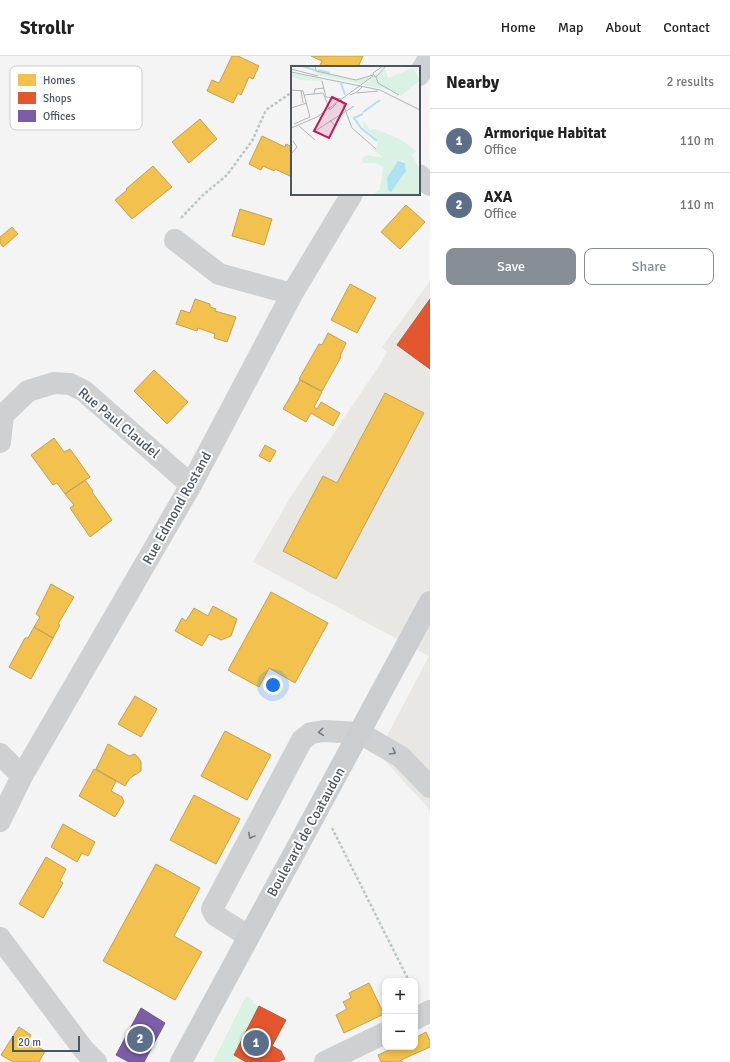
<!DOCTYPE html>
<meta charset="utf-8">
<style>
:root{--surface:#fff;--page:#f6f6f6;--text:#222;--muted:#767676;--line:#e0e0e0;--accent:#868d94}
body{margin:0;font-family:Signika,sans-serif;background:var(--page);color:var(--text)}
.controls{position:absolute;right:12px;bottom:12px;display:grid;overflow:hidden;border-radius:8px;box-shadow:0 2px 6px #0003}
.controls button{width:36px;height:36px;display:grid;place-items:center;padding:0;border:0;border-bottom:1px solid var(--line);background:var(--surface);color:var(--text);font:20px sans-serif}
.scale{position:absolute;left:12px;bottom:10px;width:68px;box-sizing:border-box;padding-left:4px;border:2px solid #4a5661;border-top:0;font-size:11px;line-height:14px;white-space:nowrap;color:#4a5661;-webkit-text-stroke:3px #fff;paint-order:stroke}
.you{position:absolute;left:273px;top:629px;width:14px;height:14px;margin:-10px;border:3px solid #fff;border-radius:50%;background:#1a73e8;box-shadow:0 0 0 6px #1a73e833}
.badge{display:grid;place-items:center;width:26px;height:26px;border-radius:50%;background:var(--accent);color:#fff;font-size:13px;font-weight:700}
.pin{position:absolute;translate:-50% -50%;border:2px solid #fff;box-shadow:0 1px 4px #0006}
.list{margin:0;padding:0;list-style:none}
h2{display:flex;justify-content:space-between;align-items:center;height:52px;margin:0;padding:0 16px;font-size:17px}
h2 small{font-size:13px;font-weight:400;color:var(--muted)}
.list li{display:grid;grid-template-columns:26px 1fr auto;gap:12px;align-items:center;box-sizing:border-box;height:64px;padding:0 16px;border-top:1px solid var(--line)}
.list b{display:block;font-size:15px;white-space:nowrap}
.list p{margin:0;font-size:13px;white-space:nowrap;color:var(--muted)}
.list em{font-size:13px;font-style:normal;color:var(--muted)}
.actions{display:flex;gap:8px;padding:12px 16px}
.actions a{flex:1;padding:9px 0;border:1px solid var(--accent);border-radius:8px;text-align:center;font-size:14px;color:var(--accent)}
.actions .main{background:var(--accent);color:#fff}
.map{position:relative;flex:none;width:430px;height:1006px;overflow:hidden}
header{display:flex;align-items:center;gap:24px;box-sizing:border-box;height:56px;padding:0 20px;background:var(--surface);border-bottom:1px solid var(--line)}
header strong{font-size:19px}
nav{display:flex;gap:22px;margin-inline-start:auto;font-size:14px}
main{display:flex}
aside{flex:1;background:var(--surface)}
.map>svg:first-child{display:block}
.commercial{fill:#e8e7e3}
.grass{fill:#d9f2e3}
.homes{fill:#f2c14e;stroke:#c0a154}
.shops{fill:#e4572e;stroke:#b6573d}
.offices{fill:#7b5ea7;stroke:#6c5c92}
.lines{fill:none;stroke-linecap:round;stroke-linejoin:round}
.path{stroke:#bcc7c4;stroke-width:2.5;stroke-dasharray:3 2;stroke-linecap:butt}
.minor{stroke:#ced0d2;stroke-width:22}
.major{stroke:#caced1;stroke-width:22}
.oneway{stroke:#727b83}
.labels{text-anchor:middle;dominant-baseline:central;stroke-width:4;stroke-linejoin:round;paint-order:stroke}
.street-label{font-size:14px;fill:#4a5661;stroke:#fff}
.inset-river{fill:none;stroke:#aee2f0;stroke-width:2}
.inset-road{fill:none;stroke:#b0b5b9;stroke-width:1}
.view{fill:#c2185b;fill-opacity:0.15;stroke:#c2185b;stroke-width:2}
.inset-edge{fill:none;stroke:#4a5661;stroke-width:2}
.key{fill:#fff;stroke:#c9ccd0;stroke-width:1}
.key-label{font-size:11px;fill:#4a5661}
</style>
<header>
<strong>Strollr</strong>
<nav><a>Home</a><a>Map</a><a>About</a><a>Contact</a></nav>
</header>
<main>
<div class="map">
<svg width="430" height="1006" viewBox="0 0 430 1006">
<rect width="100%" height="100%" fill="#f4f4f4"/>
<path class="commercial" d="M 430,225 L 430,754 L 378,697 L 429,600 L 253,506 L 290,442 L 381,307 L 387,296 L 382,291 Z"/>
<path class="grass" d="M 246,940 L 253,944 L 253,947 L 259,950 L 234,999 L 246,1006 L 213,1006 Z"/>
<path class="homes" d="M 232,0 L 238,0 L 259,10 L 253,23 L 249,21 L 241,39 L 238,37 L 233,47 L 207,35 L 212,24 L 219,27 Z
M 311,0 L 363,0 L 358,11 L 323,11 L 320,9 L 322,5 Z
M 200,63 L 217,83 L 189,107 L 172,86 Z
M 262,80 L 285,91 L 286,88 L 292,91 L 292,121 L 275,113 L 274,115 L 263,110 L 261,114 L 249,108 Z
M 153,110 L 172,131 L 132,163 L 115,144 L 127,134 L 126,133 Z
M 406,149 L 425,166 L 400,193 L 381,176 Z
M 240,153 L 272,163 L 264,189 L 232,180 Z
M 12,171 L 18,178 L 3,191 L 0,187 L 0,181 Z
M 350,228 L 376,242 L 357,277 L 331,264 Z
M 195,243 L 210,248 L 210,251 L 216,253 L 215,255 L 236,261 L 227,286 L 214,282 L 215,278 L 198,272 L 197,275 L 176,268 L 181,254 L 190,257 Z
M 328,277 L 346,287 L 340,300 L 341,301 L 322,335 L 299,323 L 319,288 L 322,289 Z
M 154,314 L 188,346 L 167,368 L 134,335 Z
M 300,324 L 322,336 L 314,351 L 317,353 L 321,346 L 340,357 L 333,370 L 311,357 L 306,366 L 283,353 Z
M 385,337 L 424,357 L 336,523 L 283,495 L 323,420 L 337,427 Z
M 54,382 L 64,396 L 70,393 L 90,421 L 65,438 L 57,427 L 53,429 L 31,399 Z
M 265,389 L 276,395 L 270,406 L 259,400 Z
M 85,424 L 93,435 L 92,436 L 112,464 L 90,481 L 70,452 L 74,449 L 65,438 Z
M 51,528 L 74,541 L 58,568 L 60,569 L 53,582 L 34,571 L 40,561 L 36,558 Z
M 271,536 L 328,567 L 295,627 L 269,612 L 259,631 L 228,614 Z
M 213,550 L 237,563 L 231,580 L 221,584 L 209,578 L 202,590 L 175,575 L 182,562 L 186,565 L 194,552 L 208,560 Z
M 34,571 L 53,582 L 31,623 L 9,611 L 25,582 L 28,582 Z
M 135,640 L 157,653 L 141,681 L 118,668 Z
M 225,675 L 271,699 L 247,744 L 201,720 Z
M 108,688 L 129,700 L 135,698 L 141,705 L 141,715 L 130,722 L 125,730 L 96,713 Z
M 94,713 L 116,725 L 111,735 L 122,741 L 124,746 L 115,761 L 79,740 Z
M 194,739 L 240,763 L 216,808 L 170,784 Z
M 63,768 L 95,786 L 88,800 L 82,797 L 77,806 L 51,791 Z
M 46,801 L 66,813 L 60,825 L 63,827 L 43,862 L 19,848 Z
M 156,808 L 200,832 L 174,880 L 202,896 L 175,944 L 103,905 Z
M 369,927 L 384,958 L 344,977 L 336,959 L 347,953 L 343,946 L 351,942 L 349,937 Z
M 19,971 L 31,979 L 28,985 L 45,995 L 39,1006 L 13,1006 L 1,999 Z
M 426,976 L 430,985 L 430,991 L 401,1004 L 402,1006 L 381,1006 L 378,999 L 396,991 L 415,991 L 415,982 Z"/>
<path class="shops" d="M 430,243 L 430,313 L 397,289 Z
M 259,950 L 286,964 L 272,990 L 281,995 L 285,1003 L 277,1006 L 246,1006 L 234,999 Z"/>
<path class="offices" d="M 141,952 L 165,967 L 144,1006 L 129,1006 L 116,999 Z"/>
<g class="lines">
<path class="path" d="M 181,162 L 203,139 L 227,119 L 252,85 L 266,54 L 292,36
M 332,772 L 409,925"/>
<path class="minor" d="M 419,19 L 426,7
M 419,119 L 430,129
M 175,184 L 219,218 L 292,238
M 0,386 L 3,359 L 28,335 L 54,327 L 70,328 L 84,335 L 191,429
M 0,698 L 22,720
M 0,765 L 22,720 L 191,429 L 292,238 L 352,138
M 248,880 L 215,859 L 212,853 L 302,684 L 311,677 L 324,675 L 360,677 L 401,701 L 430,731
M 0,882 L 84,994 L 96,1006
M 415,963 L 430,955
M 325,1006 L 385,977"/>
<path class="major" d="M 181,1006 L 430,546"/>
</g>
<defs><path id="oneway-chevron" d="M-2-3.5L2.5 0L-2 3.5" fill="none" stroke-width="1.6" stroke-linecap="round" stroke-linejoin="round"/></defs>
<g class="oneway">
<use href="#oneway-chevron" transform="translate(321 676) rotate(175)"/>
<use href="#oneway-chevron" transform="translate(393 696) rotate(30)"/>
<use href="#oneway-chevron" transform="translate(251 780) rotate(118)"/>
</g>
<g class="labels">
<g class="street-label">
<text transform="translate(119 367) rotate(40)">Rue Paul Claudel</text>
<text transform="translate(177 452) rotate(-61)">Rue Edmond Rostand</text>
<text transform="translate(306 776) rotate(-61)">Boulevard de Coataudon</text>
</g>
</g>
<g transform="translate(291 10)">
<rect width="129" height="129" fill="#f4f4f4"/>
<path d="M 94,2 L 97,12 L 122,2 L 129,14 L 110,30 L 99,24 L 73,19 L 83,11 L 71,18 L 30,10 L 14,6 L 26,9 L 25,5 L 65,14 L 87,8 ZM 0,7 L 31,13 L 31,15 L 10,14 L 0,11 Z" fill="#d9f2e3"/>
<path d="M 73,55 L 79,64 L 84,63 L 109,73 L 125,85 L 121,89 L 127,100 L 129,100 L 129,129 L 82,129 L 89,123 L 92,101 L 86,97 L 72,97 L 71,92 L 76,89 L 93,92 L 84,85 L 87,75 L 72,61 ZM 111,94 L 114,97 L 115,105 L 100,125 L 96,112 Z" fill="#d9f2e3" fill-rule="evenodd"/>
<path d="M 107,95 L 114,97 L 115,105 L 100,126 L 97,124 L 96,112 Z" fill="#aee2f0"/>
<path class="inset-river" d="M 10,0 L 24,4M 27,4 L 39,7M 50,17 L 54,29M 72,46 L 89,34M 72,48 L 63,52 L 70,62 L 86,75"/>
<path class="inset-road" d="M 24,0 L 25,5 L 65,14 L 82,9M 92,0 L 82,7 L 83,10 L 85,11 L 95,0M 0,3 L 27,10M 0,6 L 89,24 L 129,44M 85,11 L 87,17 L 108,29M 31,15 L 35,31 L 50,33 L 61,62 L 85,83M 0,24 L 12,25 L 19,51 L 3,58M 10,24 L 12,37M 66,27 L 87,25M 23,28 L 24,23 L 33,22M 13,29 L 32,27 L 39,44 L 45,38M 59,29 L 66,26 L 71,21M 0,42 L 16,37M 39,54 L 44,60 L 50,47M 8,60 L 24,74M 0,62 L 26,51 L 82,10M 24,65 L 63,40M 0,88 L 6,81 L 2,75"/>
<path class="view" d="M 41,31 L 55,38 L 38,72 L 23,65 Z"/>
<rect width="129" height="129" class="inset-edge"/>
</g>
<rect x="10" y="10" width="132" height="64" rx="6" class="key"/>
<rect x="18" y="18" width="18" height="12" fill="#f2c14e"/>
<rect x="18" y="36" width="18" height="12" fill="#e4572e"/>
<rect x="18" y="54" width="18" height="12" fill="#7b5ea7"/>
<g class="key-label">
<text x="43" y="28">Homes</text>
<text x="43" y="46">Shops</text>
<text x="43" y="64">Offices</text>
</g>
</svg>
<div class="controls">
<button>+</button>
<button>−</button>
</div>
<div class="scale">20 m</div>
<div class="you"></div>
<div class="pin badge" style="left:256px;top:987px;background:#5c6f8a">1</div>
<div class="pin badge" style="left:140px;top:983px;background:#5c6f8a">2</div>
</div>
<aside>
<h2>Nearby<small>2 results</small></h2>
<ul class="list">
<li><span class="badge" style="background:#5c6f8a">1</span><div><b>Armorique Habitat</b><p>Office</p></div><em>110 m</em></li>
<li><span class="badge" style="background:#5c6f8a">2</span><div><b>AXA</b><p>Office</p></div><em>110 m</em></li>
</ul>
<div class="actions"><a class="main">Save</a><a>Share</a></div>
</aside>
</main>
